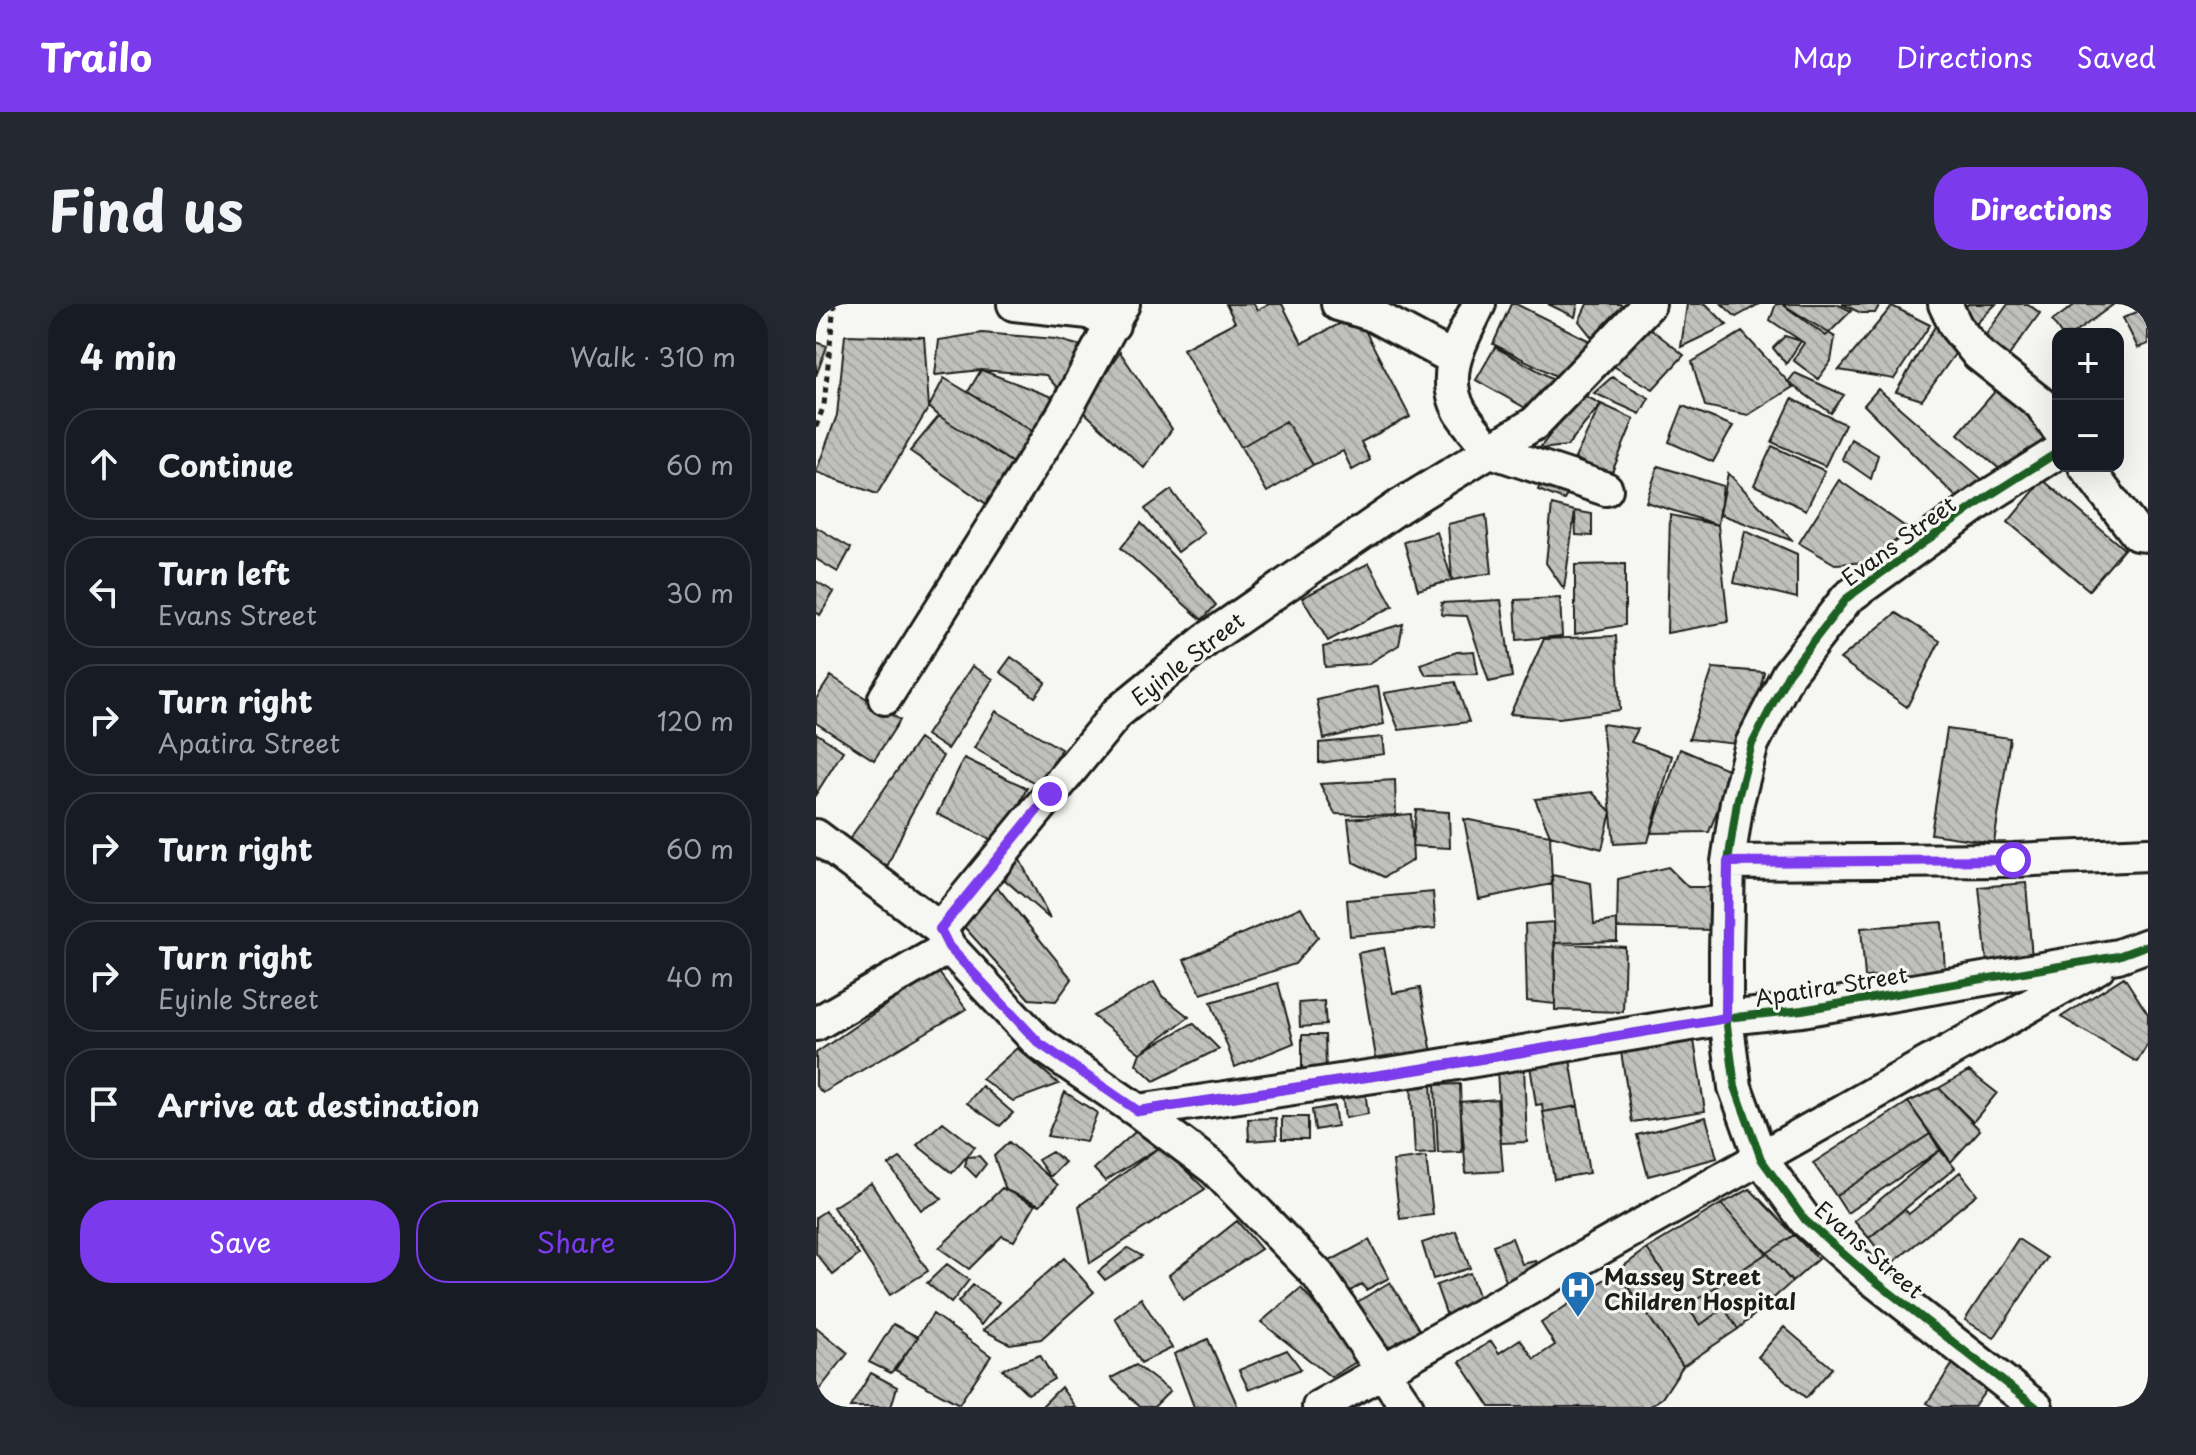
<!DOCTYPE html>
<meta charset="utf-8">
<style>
:root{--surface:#171b24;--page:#242831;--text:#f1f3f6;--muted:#9ea1a6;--line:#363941;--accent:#7c3aed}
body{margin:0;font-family:"Playpen Sans",sans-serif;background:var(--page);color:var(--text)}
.controls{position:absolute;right:24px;top:24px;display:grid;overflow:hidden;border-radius:16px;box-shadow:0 8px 32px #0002}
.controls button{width:72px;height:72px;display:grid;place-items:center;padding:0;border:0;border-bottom:2px solid var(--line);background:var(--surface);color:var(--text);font:40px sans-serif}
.stop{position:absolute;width:24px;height:24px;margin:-18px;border:6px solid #7c3aed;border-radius:50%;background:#fff}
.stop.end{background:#7c3aed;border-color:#fff;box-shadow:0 2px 8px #0008}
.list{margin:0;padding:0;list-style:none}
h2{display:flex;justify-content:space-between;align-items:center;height:104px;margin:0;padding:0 32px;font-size:34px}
h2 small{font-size:26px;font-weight:400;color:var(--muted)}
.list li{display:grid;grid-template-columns:52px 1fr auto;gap:24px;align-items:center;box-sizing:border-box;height:112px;margin:0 16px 16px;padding:0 16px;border:2px solid var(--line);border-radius:32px}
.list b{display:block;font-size:30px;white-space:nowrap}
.list p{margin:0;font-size:26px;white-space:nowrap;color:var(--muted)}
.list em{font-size:26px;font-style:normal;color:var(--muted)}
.actions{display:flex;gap:16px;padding:24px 32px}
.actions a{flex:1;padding:18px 0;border:2px solid var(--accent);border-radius:32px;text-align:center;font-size:28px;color:var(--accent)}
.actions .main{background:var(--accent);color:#fff}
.icon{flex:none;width:44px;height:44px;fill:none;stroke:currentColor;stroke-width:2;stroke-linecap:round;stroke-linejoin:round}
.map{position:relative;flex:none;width:1332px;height:1103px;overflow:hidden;border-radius:32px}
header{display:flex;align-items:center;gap:48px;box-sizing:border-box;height:112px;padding:0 40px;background:var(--accent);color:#fff}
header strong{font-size:38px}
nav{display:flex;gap:44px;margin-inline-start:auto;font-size:28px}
.intro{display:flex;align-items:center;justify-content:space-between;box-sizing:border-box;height:192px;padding:0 48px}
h1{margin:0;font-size:56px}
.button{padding:20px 36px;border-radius:32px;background:var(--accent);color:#fff;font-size:28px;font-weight:700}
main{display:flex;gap:48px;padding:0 48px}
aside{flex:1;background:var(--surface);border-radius:32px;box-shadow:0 8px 32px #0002}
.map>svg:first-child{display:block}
.building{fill:url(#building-back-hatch);stroke:#1c1c1c;stroke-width:2}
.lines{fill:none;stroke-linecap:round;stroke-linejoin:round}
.street-casing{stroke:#1c1c1c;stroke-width:38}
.path{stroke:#1c1c1c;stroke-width:5;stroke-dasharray:6 6;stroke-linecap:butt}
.street{stroke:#f6f6f2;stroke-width:32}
.cycleway-casing{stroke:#f6f6f2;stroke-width:13}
.cycleway{stroke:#1b5e20;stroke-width:8}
.route{stroke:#7c3aed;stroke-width:10}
.labels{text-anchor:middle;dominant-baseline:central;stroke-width:6;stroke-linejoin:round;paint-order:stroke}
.street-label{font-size:22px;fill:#1c1c1c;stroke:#f6f6f2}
.poi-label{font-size:22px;font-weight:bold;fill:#1c1c1c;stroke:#f6f6f2;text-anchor:start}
</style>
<header>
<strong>Trailo</strong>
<nav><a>Map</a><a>Directions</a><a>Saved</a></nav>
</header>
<div class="intro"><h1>Find us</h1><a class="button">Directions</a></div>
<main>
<aside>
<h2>4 min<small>Walk · 310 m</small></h2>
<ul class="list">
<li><svg class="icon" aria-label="ahead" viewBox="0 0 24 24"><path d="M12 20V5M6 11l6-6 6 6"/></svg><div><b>Continue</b></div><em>60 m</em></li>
<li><svg class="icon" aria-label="left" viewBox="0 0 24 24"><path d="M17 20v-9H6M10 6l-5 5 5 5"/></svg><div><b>Turn left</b><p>Evans Street</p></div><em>30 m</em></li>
<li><svg class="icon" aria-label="right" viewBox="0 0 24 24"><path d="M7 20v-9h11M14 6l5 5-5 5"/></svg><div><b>Turn right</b><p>Apatira Street</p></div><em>120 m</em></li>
<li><svg class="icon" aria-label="right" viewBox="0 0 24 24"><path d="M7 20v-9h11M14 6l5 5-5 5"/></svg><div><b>Turn right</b></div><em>60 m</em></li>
<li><svg class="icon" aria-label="right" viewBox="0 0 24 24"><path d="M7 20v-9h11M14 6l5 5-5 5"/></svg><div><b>Turn right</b><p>Eyinle Street</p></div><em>40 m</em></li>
<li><svg class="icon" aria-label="arrive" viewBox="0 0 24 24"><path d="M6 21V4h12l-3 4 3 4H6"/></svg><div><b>Arrive at destination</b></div></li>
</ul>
<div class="actions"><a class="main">Save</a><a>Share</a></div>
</aside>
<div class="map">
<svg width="1332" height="1103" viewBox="0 0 1332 1103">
<defs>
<pattern id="building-back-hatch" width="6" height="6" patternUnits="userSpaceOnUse" patternTransform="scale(2)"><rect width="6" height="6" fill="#c0c0bd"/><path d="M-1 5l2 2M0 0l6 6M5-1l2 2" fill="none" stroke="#a4a4a2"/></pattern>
</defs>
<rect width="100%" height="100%" fill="#f6f6f2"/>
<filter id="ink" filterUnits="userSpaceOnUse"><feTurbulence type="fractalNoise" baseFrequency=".0125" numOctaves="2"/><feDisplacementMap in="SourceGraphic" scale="16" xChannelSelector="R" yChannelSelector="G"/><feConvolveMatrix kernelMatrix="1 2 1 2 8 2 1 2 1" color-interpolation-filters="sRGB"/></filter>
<g filter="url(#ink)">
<path class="building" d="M 410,0 L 438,0 L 441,6 L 453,0 L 466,0 L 486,39 L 541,11 L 594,113 L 545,138 L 554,156 L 536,166 L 527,147 L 497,161 L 470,117 L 425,143 L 367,45 L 419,18 Z
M 695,0 L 700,0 L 782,41 L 748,76 L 677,40 Z
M 732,0 L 762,0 L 759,13 Z
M 771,0 L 804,0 L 818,6 L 782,41 L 763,17 Z
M 871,0 L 890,0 L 911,21 L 865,43 Z
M 906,0 L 943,0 L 920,13 Z
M 960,0 L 966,0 L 1019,33 L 1015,57 L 1002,75 L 977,56 L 988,39 L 954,16 Z
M 966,0 L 1021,0 L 1035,7 L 1010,32 Z
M 1026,0 L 1064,0 L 1059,9 L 1045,9 Z
M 1152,0 L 1180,0 L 1153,27 L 1139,13 Z
M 1192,0 L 1212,0 L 1224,9 L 1186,61 L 1161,43 Z
M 1260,0 L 1298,0 L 1257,30 L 1245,30 L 1236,17 Z
M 1076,2 L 1114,21 L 1078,75 L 1023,66 Z
M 1332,3 L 1332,40 L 1322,44 L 1307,14 Z
M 1121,19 L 1146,40 L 1106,96 L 1080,88 Z
M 831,22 L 868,51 L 837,85 L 794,60 Z
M 926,28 L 977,83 L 932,111 L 889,102 L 876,58 Z
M 166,29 L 240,35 L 269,43 L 244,87 L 230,71 L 165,66 L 119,71 L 123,36 Z
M 29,31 L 108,33 L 113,103 L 61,190 L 0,168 L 21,111 Z
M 969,32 L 985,37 L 970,60 L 957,44 Z
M 0,38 L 11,42 L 0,72 Z
M 679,43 L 741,77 L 722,111 L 660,76 Z
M 304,48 L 356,125 L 328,164 L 266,106 Z
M 165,66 L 241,95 L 218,128 L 152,88 Z
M 979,69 L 1028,91 L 1015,109 L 972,78 Z
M 796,73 L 833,94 L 824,110 L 778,89 Z
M 128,74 L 218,128 L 200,161 L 123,112 L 113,103 Z
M 1188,77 L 1236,129 L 1187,168 L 1142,130 Z
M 1062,85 L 1168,177 L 1141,194 L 1048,101 Z
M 766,90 L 785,100 L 751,142 L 723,145 Z
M 976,95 L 1029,120 L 1009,162 L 956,138 Z
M 785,100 L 818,115 L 794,173 L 759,154 Z
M 867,102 L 917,122 L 897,158 L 853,138 Z
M 123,112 L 200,161 L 172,201 L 94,147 Z
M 470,117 L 497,161 L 451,188 L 425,143 Z
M 1035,135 L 1062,151 L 1055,175 L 1026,155 Z
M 956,142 L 1009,167 L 990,206 L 938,181 Z
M 842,162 L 907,182 L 902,221 L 830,198 Z
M 727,169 L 757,180 L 748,196 L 722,186 Z
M 912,169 L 977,237 L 904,210 Z
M 1023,176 L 1098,229 L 1054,258 L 1019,260 L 983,239 Z
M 1227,176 L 1308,245 L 1273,286 L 1192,218 Z
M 355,186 L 388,229 L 362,248 L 329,205 Z
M 736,201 L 759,207 L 748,285 L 730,259 Z
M 759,207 L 776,210 L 776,232 L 760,231 Z
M 670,211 L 676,269 L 636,276 L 632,220 Z
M 854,211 L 902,221 L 912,318 L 851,329 Z
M 325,219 L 362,257 L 400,301 L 386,316 L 305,244 Z
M 0,223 L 35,244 L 22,268 L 0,255 Z
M 929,227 L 981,250 L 981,294 L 918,279 Z
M 621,228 L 636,276 L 602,286 L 588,238 Z
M 553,259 L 577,302 L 512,337 L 486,294 Z
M 809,260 L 809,321 L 759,330 L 759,261 Z
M 0,277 L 18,288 L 4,311 L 0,308 Z
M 744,294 L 746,332 L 701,336 L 699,296 Z
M 685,296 L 696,373 L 673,378 L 651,312 L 626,311 L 625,299 Z
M 1080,309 L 1124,337 L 1091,403 L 1024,355 Z
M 587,320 L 583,341 L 552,360 L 509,363 L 507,343 Z
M 800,332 L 804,406 L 743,414 L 694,410 L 728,335 Z
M 658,347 L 662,370 L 610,371 L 604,360 L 641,348 Z
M 195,353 L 230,378 L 219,393 L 184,368 Z
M 156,362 L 177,375 L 131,445 L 110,431 Z
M 897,364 L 948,368 L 931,441 L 873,435 Z
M 15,372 L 84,416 L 58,456 L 0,419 L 0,395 Z
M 639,378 L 653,418 L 583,426 L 568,389 Z
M 562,382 L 568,420 L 508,435 L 501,396 Z
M 180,407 L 245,445 L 224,482 L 158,444 Z
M 786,420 L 822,425 L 815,438 L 856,452 L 832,538 L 798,540 Z
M 1131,425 L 1194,434 L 1178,539 L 1115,530 Z
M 0,429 L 27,447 L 0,490 Z
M 567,433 L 569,450 L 503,459 L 503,439 Z
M 103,435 L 127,452 L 93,514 L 66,574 L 28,543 Z
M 864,445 L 916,467 L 893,528 L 835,529 Z
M 148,454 L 211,484 L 184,540 L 121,510 Z
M 579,476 L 580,512 L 519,510 L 504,480 Z
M 776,488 L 795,508 L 786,545 L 734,531 L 719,495 Z
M 600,506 L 633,508 L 634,544 L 596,542 Z
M 595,510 L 597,556 L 568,573 L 537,558 L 532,515 Z
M 648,515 L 734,531 L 736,580 L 663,595 Z
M 202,552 L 234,615 L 189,576 Z
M 852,563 L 872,583 L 894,583 L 897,626 L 801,624 L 802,575 Z
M 736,571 L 775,579 L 778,620 L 801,616 L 801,637 L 739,639 Z
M 1210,579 L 1216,655 L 1171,659 L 1163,583 Z
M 182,584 L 256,675 L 240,697 L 213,695 L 142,616 Z
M 617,588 L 620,624 L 534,632 L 531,596 Z
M 485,603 L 502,633 L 479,660 L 385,690 L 368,656 Z
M 738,618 L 739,700 L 711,697 L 709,620 Z
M 1126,618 L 1129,667 L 1049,673 L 1045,624 Z
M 739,639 L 809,643 L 807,708 L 739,706 Z
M 568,644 L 577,689 L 604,684 L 616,749 L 561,759 L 542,649 Z
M 121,666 L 150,705 L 7,789 L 0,782 L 0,749 Z
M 1308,673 L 1332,710 L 1332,740 L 1321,758 L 1245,713 Z
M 338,678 L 346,692 L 373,713 L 324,749 L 277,712 Z
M 462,679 L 478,739 L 419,763 L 395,698 Z
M 508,697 L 510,721 L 484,723 L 483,699 Z
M 377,719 L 403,745 L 338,777 L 320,760 L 324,749 Z
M 877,730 L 889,807 L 816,818 L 804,741 Z
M 486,731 L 509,731 L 510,766 L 486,766 Z
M 201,744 L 243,780 L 197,797 L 166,775 Z
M 754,755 L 762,802 L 727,808 L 726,800 L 720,801 L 714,761 Z
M 708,763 L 711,838 L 685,839 L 681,764 Z
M 1153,767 L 1181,789 L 1157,818 L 1123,784 Z
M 615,779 L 619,849 L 599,850 L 595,780 Z
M 644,780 L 646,848 L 622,849 L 619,781 Z
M 166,782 L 197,809 L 184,822 L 151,799 Z
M 1123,784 L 1164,826 L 1135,858 L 1092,798 Z
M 549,786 L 552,810 L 529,814 L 526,790 Z
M 249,788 L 281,809 L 270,838 L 231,832 Z
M 681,795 L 687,867 L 650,869 L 644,798 Z
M 1092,798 L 1114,830 L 1020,892 L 997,859 Z
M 518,802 L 521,822 L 499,826 L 496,806 Z
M 762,802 L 773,869 L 738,875 L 727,808 Z
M 466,813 L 492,813 L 492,835 L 466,835 Z
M 890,813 L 901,854 L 832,872 L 821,831 Z
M 460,814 L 461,835 L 433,837 L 432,815 Z
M 127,818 L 159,843 L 136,869 L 101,841 Z
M 319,828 L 345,842 L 289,877 L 278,865 Z
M 1114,830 L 1124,846 L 1031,909 L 1020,892 Z
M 193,838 L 242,881 L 224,901 L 190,886 L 178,852 Z
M 345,842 L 389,885 L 274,959 L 263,902 Z
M 1124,846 L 1139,864 L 1053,934 L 1038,917 Z
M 236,848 L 249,858 L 234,873 L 222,856 Z
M 163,852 L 170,860 L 160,873 L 149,862 L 151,853 Z
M 610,853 L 617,911 L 584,915 L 577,857 Z
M 84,854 L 126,895 L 105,906 L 73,861 Z
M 1144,868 L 1161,890 L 1074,961 L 1053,934 L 1088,905 L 1093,910 Z
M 55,879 L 112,967 L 74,991 L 17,903 Z
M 186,884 L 219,901 L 198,937 L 186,932 L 153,965 L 123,944 Z
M 934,885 L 978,931 L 951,949 L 905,900 Z
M 905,900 L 951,949 L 871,1002 L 831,945 Z
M 9,907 L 43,951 L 17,971 L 0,950 L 0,913 Z
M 421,917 L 445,945 L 367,996 L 353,971 Z
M 640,927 L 654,964 L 617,975 L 606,939 Z
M 978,931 L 1002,955 L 976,978 L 951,949 Z
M 696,934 L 706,960 L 720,957 L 726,970 L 694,988 L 677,941 Z
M 1202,935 L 1231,954 L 1178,1034 L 1149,1016 Z
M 553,936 L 573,974 L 550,986 L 546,980 L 529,990 L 512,958 Z
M 312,944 L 326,952 L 289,976 L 282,968 Z
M 831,945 L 884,1021 L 908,1004 L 922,1025 L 867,1062 L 801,967 Z
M 951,949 L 976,978 L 922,1025 L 908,1004 L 884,1021 L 871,1002 Z
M 248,954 L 278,988 L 225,1035 L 194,1040 L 167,1026 Z
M 131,960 L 153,976 L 135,999 L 111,979 Z
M 801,967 L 867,1062 L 846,1094 L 832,1103 L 674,1103 L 644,1058 L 675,1037 L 683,1049 L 704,1035 L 718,1055 L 739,1041 L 725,1019 Z
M 654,969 L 666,1003 L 632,1015 L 620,981 Z
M 574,978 L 604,1027 L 569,1049 L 538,1000 Z
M 157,981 L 183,998 L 165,1021 L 142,998 Z
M 485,984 L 545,1055 L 515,1073 L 445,1018 Z
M 325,994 L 356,1044 L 325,1059 L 299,1014 Z
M 117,1010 L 175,1052 L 143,1100 L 79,1066 Z
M 77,1020 L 102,1033 L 75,1069 L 53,1058 Z
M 0,1023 L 32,1049 L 3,1086 L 0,1084 Z
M 968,1023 L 1016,1064 L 990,1094 L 942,1053 Z
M 392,1035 L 422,1103 L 378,1103 L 358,1050 Z
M 471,1046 L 485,1065 L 433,1086 L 423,1066 Z
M 224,1051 L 238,1075 L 212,1090 L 186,1065 Z
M 1138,1058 L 1173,1082 L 1158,1103 L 1118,1103 L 1111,1099 Z
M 320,1061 L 354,1087 L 338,1103 L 324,1103 L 295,1074 Z
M 55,1069 L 81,1083 L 75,1103 L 34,1103 Z
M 245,1083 L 259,1103 L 225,1103 Z"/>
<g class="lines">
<defs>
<path id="street" d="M 198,0 L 273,8 L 297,21
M 522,0 L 555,10 L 637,54
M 663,0 C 647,34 623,69 644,107 C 652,121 665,134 675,147
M 1129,0 L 1140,23 L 1162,50 L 1225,100 L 1242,125
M 675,147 L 790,185
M 1269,162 L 1321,230 L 1332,231
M 69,394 L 247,111 L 307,0
M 0,532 L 124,625 L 133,643 L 223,739 L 322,807 L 399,865 L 502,971 L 591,1103
M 912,558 L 1197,556 L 1332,550
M 124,625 L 301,409 L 390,336 L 584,202 L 719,119 L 833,0
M 0,720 L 133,643
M 322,807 L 605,765 L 910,714 L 986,706 L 1302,652 L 1332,641
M 503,1103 L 1282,663
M 1220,1103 L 1054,973 L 989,916 L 945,855 L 919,783 L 910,714 L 910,648 L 912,558 L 921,498 L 936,440 L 972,370 L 1031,294 L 1171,193 L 1242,148"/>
</defs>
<use href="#street" class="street-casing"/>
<path class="path" d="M 0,123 L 8,101 L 18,0"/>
<use href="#street" class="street"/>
<defs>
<path id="cycleway" d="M 322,807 L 605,765 L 910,714 L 986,706 L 1302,652 L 1332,641
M 1220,1103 L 1054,973 L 989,916 L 945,855 L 919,783 L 910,714 L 910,648 L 912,558 L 921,498 L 936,440 L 972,370 L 1031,294 L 1171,193 L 1242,148"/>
</defs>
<use href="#cycleway" class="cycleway-casing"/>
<use href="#cycleway" class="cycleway"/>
</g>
</g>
<g class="lines" filter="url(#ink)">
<path class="route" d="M 234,490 L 124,625 L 133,643 L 223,739 L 322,807 L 605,765 L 910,714 L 912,558 L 1197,556"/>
</g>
<defs>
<symbol id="hospital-pin" viewBox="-11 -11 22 30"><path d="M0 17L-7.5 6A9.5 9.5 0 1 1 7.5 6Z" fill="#1f6fb2" stroke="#f6f6f2"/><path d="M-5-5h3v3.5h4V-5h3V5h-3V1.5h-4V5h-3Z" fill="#fff"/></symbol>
</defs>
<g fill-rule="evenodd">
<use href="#hospital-pin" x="742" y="964" width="40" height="54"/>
</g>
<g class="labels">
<g class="street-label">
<text transform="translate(1082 236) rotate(-36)">Evans Street</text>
<text transform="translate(371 354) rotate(-38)">Eyinle Street</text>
<text transform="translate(1015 681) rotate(-9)">Apatira Street</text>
<text transform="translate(1054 945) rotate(41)">Evans Street</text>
</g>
<g class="poi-label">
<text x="788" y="971">Massey Street<tspan x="788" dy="25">Children Hospital</tspan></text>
</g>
</g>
</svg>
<div class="controls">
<button>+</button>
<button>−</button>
</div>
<div class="stop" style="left:1197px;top:556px"></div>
<div class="stop end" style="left:234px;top:490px"></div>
</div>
</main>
